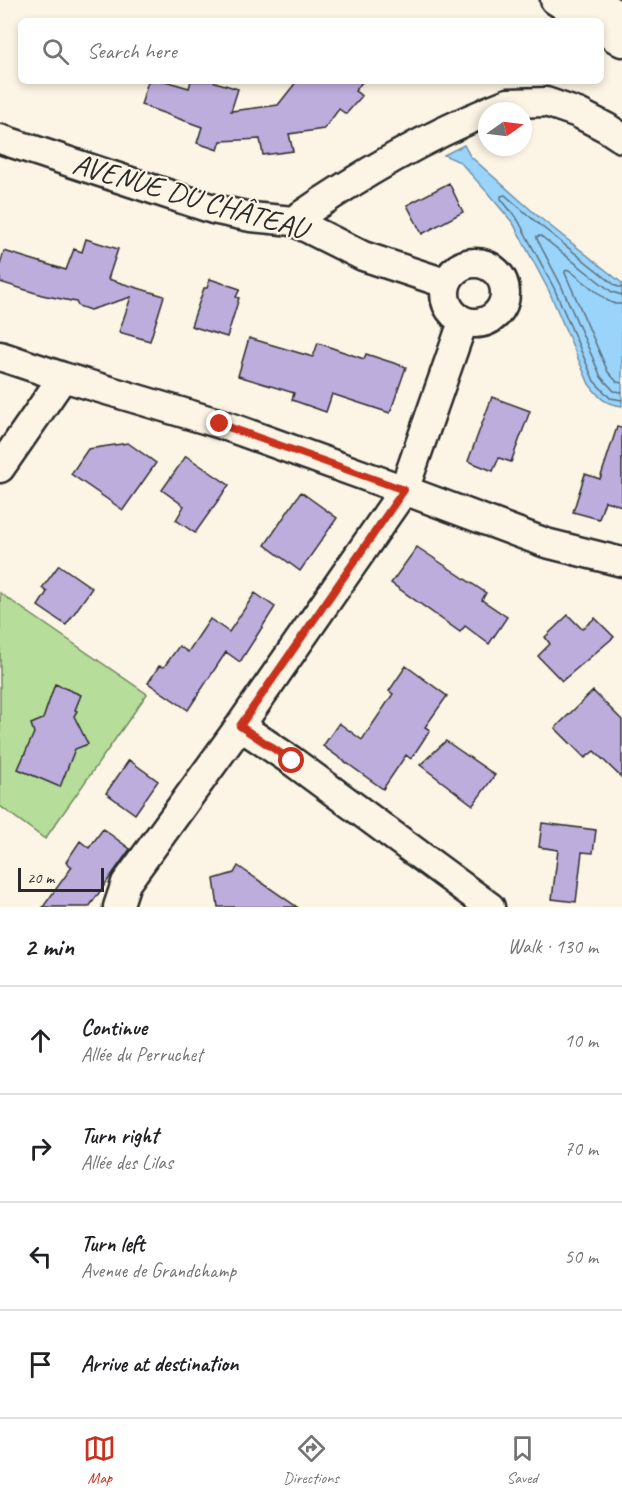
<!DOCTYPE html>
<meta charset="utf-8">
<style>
:root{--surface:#fff;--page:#f2f2f2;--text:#202124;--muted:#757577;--line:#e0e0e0;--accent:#c8321e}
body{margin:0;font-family:Caveat,sans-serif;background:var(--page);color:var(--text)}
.compass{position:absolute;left:478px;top:102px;width:54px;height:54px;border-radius:50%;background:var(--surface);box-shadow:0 3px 9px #0003;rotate:76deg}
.scale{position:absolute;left:18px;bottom:15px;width:86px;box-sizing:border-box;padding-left:6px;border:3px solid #2b2b2b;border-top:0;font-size:16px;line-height:21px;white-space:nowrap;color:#2b2b2b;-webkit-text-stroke:4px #fcf5e5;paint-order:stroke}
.stop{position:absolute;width:18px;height:18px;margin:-14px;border:4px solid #c8321e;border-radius:50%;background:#fff}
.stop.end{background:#c8321e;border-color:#fff;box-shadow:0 2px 6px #0008}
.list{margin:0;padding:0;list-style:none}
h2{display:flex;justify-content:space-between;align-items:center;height:78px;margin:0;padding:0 24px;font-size:26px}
h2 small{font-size:20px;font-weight:400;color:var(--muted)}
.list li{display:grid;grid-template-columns:39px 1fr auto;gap:18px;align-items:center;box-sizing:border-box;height:108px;padding:0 24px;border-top:2px solid var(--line)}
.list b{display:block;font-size:22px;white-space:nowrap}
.list p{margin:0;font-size:20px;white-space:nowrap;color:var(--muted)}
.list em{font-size:20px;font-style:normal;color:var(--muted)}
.icon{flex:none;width:33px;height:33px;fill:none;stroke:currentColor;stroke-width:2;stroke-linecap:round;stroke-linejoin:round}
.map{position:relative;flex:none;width:622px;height:907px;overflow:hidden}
.search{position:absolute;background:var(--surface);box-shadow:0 3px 9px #0003;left:18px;right:18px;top:18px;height:66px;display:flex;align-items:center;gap:15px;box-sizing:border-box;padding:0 21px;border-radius:9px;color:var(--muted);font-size:22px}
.sheet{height:510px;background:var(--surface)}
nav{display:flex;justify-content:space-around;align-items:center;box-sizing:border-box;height:84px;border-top:2px solid var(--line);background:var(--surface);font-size:16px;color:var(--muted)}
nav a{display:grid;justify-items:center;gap:3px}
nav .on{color:var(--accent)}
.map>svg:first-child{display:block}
.green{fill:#b6dd99;stroke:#708462;stroke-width:1.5}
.water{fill:#9ad4fa;stroke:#6e90a7;stroke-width:1.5}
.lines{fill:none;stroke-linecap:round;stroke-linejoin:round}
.shore{stroke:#576f7e;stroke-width:1.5}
.building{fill:#bdaddd;stroke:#2b2b2b;stroke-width:1.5}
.minor-casing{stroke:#2b2b2b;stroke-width:33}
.minor{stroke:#fcf5e5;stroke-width:28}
.route{stroke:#c8321e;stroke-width:8}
.labels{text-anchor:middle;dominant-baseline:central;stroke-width:4.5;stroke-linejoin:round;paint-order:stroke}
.street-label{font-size:30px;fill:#2b2b2b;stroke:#fcf5e5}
</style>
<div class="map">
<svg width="622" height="907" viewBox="0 0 622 907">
<rect width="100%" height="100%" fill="#fcf5e5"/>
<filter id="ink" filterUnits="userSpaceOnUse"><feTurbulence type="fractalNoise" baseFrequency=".0167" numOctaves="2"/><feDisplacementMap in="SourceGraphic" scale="12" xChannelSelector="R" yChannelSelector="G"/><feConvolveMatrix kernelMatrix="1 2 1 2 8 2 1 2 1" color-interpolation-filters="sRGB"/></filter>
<g filter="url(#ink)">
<path class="green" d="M 0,593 L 147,694 L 45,839 L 0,806 Z"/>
<path class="water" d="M 464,145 L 470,156 L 539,217 L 622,283 L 622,406 C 604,404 600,398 589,384 L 549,291 L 513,223 L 486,191 L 460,162 L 444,155 Z"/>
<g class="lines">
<path class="shore" d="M 622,288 L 616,286 L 536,222 L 505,195 L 501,196 L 501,199 L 518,220 L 554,288 L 594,381 L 610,398 L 622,400
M 622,295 L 612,292 L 541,236 L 537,236 L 537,239 L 561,285 L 601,377 L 614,391 L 622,392
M 622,304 L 615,304 L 608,301 L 569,270 L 565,271 L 565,273 L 608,372 L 617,382 L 622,383"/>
</g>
<path class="building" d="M 148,81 L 165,81 L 189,88 L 191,81 L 212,81 L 238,89 L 231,111 L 278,105 L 297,81 L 363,81 L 355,91 L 362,96 L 346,114 L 339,109 L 324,129 L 289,134 L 293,151 L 263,155 L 260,139 L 221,141 L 218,150 L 197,143 L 202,127 L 141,105 Z
M 449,183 L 463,212 L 422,234 L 407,205 Z
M 86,239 L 118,249 L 108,279 L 164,296 L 150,341 L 119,332 L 131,297 L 90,310 L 78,306 L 76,302 L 42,295 L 0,282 L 0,265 L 4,251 L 66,270 L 74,249 L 82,252 Z
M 210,279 L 240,289 L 236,297 L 239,298 L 227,337 L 191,326 L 204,288 L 207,288 Z
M 249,338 L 313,357 L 318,343 L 364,359 L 366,354 L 406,367 L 390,413 L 332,394 L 326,412 L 292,400 L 294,393 L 238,376 Z
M 492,397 L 530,411 L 511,462 L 499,458 L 493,471 L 468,461 Z
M 617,427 L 622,428 L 622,506 L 605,501 L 599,519 L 573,512 L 585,474 L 600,479 Z
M 128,443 L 156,463 L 123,510 L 71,474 L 88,449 Z
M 186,456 L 229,485 L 195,533 L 176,520 L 184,506 L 162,490 Z
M 301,492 L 337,518 L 300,571 L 265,545 Z
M 417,547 L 486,593 L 482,600 L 507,617 L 489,644 L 465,626 L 460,632 L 391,583 Z
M 59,565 L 92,588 L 66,625 L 38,606 L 47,592 L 42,588 Z
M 255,593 L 275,607 L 240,662 L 226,652 L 188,710 L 148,683 L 159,666 L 164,667 L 179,646 L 188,652 L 210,619 L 229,632 Z
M 568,615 L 582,629 L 595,618 L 614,637 L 562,681 L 538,656 L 550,644 L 545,637 Z
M 406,666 L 447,696 L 425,727 L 430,730 L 411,759 L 406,755 L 383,789 L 323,746 L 339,723 L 362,740 L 393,694 L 389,691 Z
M 55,684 L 81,695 L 75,710 L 77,711 L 74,716 L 88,744 L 75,749 L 60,787 L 18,769 L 34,733 L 31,724 L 43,719 Z
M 593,691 L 622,720 L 622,778 L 594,751 L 585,758 L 555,728 Z
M 446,741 L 495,775 L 473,805 L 420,765 Z
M 129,760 L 158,781 L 135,814 L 106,793 Z
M 542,823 L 596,830 L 593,853 L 582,852 L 576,902 L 552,899 L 558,850 L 539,847 Z
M 103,829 L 130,849 L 89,907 L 43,907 L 72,867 L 66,862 L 80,841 L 89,848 Z
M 238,866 L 297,907 L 218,907 L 214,879 L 234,873 Z"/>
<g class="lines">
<defs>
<path id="minor" d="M 555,0 L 588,21
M 593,0 L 622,18
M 601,29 L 622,42
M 488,111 L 508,103 L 546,102 L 578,113 L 607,128 L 622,138
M 0,139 L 213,209 L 251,217 L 293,221 L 363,256 L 445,283
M 293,221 C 354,179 418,140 487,112
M445 293a30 30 0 1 1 60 0a30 30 0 1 1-60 0Z
M 0,356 L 63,377 L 221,424 L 404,490 L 546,543 L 622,562
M 0,468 L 63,377
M 240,726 L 292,761 L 490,907
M 118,907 L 126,883 L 240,726 L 404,490 L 463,322"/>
</defs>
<use href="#minor" class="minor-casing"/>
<use href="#minor" class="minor"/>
</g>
</g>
<g class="lines" filter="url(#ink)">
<path class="route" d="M 220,424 L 404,490 L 240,726 L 292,761"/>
</g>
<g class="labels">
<g class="street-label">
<text transform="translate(190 196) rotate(16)">AVENUE DU CHÂTEAU</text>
</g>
</g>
</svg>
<svg class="compass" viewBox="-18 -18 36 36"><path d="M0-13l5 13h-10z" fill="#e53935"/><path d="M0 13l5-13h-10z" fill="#757577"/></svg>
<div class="scale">20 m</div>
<div class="stop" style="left:292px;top:761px"></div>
<div class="stop end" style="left:220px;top:424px"></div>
<div class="search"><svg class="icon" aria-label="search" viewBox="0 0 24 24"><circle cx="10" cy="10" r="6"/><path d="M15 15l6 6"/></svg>Search here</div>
</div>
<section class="sheet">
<h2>2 min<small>Walk · 130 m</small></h2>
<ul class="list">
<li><svg class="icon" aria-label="ahead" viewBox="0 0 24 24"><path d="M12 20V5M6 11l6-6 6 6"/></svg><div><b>Continue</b><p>Allée du Perruchet</p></div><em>10 m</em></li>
<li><svg class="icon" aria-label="right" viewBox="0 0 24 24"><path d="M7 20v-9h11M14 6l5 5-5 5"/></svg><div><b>Turn right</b><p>Allée des Lilas</p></div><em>70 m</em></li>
<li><svg class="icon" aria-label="left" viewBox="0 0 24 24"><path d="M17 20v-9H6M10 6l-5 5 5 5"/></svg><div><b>Turn left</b><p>Avenue de Grandchamp</p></div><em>50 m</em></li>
<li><svg class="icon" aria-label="arrive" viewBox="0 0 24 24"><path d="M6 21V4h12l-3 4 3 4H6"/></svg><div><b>Arrive at destination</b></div></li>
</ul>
</section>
<nav>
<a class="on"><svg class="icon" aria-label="map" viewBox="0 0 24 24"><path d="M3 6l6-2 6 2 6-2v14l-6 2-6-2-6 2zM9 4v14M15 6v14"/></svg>Map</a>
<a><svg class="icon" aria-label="directions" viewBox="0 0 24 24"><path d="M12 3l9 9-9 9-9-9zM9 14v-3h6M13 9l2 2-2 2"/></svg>Directions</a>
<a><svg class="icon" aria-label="saved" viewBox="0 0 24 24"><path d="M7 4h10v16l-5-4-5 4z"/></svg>Saved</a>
</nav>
